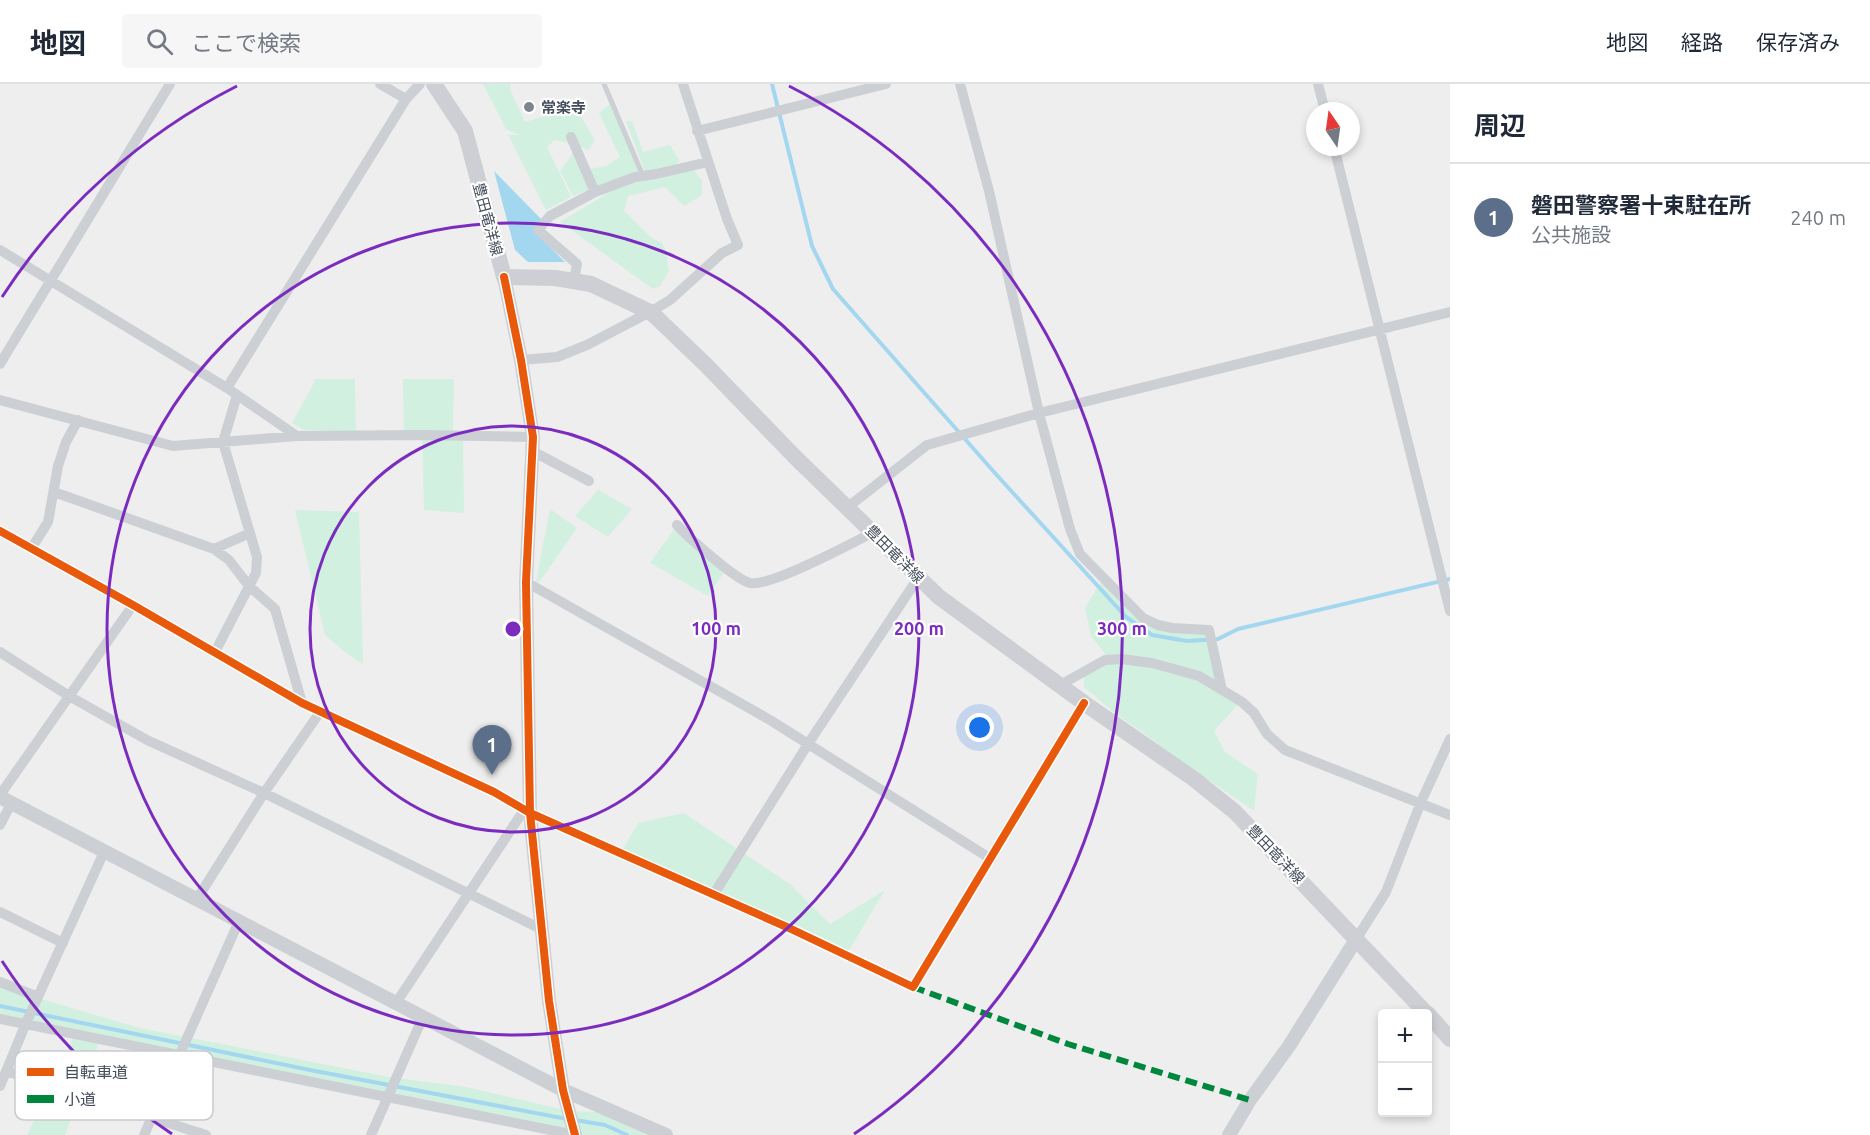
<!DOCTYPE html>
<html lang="ja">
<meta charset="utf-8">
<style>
:root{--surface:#fff;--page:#f6f6f7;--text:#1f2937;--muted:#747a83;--line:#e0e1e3;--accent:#0b8043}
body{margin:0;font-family:Ubuntu,"Noto Sans JP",sans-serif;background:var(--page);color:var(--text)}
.controls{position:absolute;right:18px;bottom:18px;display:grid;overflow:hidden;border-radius:6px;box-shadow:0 3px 9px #0003}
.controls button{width:54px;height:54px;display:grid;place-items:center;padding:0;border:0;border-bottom:2px solid var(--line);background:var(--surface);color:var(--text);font:30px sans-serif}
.compass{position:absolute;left:1306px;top:18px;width:54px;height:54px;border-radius:50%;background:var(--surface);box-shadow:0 3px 9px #0003;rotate:347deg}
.you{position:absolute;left:980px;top:644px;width:21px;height:21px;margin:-15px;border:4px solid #fff;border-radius:50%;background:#1a73e8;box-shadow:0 0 0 9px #1a73e833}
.badge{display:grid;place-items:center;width:39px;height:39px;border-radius:50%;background:var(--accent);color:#fff;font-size:20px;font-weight:700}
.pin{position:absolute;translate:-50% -50px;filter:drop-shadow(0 2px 3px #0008)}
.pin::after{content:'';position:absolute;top:32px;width:21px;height:18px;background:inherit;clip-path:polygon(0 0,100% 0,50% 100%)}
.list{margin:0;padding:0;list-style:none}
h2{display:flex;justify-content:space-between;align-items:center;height:78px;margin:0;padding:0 24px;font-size:26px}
h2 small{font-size:20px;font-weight:400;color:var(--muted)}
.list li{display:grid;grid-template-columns:39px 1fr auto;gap:18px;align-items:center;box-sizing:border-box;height:108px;padding:0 24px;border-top:2px solid var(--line)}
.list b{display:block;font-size:22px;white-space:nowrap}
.list p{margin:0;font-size:20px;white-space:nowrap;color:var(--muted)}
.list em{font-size:20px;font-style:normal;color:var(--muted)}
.icon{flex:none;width:33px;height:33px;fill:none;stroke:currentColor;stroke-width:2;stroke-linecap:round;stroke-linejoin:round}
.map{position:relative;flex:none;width:1450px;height:1051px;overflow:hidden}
header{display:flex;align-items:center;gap:36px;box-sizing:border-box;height:84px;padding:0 30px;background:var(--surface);border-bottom:2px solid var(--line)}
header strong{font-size:28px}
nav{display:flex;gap:33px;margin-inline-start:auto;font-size:21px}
.search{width:420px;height:54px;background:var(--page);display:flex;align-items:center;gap:15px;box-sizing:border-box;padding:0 21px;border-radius:6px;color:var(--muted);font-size:22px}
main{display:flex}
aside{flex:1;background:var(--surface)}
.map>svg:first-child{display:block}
.green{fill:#d1f0e0}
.water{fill:#a3d7f0}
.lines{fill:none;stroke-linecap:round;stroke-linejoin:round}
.stream{stroke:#a3d7f0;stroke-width:4}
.service{stroke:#cccfd3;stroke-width:5}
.minor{stroke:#cccfd3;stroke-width:10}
.tertiary{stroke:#cccfd3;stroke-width:14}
.secondary{stroke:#cdcfd4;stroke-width:16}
.quiet{stroke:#00873e;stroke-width:6;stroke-dasharray:12 6;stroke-linecap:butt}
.cycleway-casing{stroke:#fff;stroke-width:11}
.cycleway{stroke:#e8590c;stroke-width:8}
.ring{fill:none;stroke:#7b2cbf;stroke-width:3}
.poi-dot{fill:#80868f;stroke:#fff;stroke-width:2}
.labels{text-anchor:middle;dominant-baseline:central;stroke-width:4.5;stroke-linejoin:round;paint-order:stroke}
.poi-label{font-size:15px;font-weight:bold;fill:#454e5c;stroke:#fff;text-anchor:start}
.street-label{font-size:15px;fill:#454e5c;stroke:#fff}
.key{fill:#fff;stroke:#c7cace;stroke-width:1.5}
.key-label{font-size:16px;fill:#454e5c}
.centre{fill:#7b2cbf;stroke:#fff;stroke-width:3}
.ring-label{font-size:18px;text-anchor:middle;font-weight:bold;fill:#7b2cbf;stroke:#fff;stroke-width:4.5;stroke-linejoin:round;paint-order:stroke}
</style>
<header>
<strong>地図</strong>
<div class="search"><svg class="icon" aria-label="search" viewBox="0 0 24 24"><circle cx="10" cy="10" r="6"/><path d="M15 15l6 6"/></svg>ここで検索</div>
<nav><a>地図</a><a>経路</a><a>保存済み</a></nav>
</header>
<main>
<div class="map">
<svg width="1450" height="1051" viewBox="0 0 1450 1051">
<rect width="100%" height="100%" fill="#efeeee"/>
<path class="green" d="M 483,0 L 511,0 L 510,5 L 525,38 L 572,24 L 580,31 L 595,56 L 588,66 L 577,61 L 555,56 L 547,63 L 571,113 L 546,126 L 508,51 L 519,51 L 506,45 Z
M 614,17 L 642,89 L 599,101 L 573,112 L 560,87 L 573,69 L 585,86 L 606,82 L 620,73 L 599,29 Z
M 626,37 L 632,37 L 643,68 L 670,61 L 679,76 L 676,81 L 645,88 Z
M 694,86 L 702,97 L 702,111 L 684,122 L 665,103 L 628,112 L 624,127 L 652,154 L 662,159 L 666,167 L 669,187 L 660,202 L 653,205 L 560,138 L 630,96 Z
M 316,295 L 355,295 L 356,347 L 404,347 L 403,295 L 454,295 L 453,349 L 463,351 L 464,429 L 424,426 L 422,351 L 426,350 L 304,346 L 292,339 Z
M 598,406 L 632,425 L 608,453 L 575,432 Z
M 550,425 L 577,444 L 538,500 L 536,497 Z
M 295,426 L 359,428 L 363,580 L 346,569 L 325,551 Z
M 677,441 L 727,484 L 708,512 L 650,479 Z
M 1103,495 L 1155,540 L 1204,545 L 1222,606 L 1241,617 L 1214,647 L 1225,668 L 1258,690 L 1254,727 L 1204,693 L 1176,683 L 1156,658 L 1112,627 L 1084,603 L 1084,588 L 1110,576 L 1091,552 L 1085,524 Z
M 684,729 L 791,801 L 830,840 L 885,806 L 848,868 L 621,769 L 638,739 Z
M 0,903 L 140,944 L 389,993 L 466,1003 L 569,1027 L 596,1028 L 658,1051 L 577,1051 L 100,956 L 65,1051 L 27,1051 L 75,950 L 0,935 Z"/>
<path class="water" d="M 494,87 L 542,136 L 534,147 L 565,178 L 528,178 L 515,166 Z"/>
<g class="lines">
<path class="stream" d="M 772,0 L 812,162 L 833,205 L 994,388 L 1126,533 L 1152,551 L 1187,557 L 1218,555 L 1238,545 L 1450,495
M 0,922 L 310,986 L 567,1035
M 575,1036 L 605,1041 L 627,1051"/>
<path class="service" d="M 604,0 L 643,92"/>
<path class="minor" d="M 380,0 L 406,15
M 960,0 L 989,107 L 1039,329 L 1070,445 L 1080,470 L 1143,534 L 1158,541 L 1172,544 L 1209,546 L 1222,606
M 1318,0 L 1325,27
M 697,47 L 886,0
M 571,53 L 595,108
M 1334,63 L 1450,527
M 0,166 L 227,304 L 297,352
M 574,197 L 577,180 L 538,146 L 550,132 L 595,108 L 635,93 L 656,90 L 708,78
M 521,276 L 557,273 L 587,261 L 650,228 L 670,216 L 722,169 L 738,161 L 727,135 L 683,0
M 0,280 L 170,0
M 227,304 L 406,15 L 420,0
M 0,316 L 173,362 L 297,352 L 422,351 L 533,353
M 532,367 L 589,397
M 54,408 L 214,465 L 229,476 L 249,502 L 275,525 L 302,619
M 848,423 L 927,361 L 1039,329 L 1450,228
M 677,441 C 688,453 736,496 750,499 C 771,503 852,459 874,448
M 0,447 L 133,521 L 302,619 L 494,708 L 530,729 L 789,844 L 913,903 L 1084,619
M 31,465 L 48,438 L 58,382 L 66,358 L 78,336
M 214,465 L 250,449
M 526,498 L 770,636 L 991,775
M 0,568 L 69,612 L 147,656 L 264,709 L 541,845
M 215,568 L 256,489 L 257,473 L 223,358 L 237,311
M 1060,601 L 1105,576 L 1121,575 L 1152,579 L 1199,592 L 1242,618 L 1254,629 L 1267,650 L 1285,666 L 1450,731
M 0,711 L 133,521
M 0,741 L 11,720
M 714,810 L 808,660 L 918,494
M 197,815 L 264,709 L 320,628
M 0,828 L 63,859
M 1357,854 L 1386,808 L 1421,718 L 1450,655
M 0,898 L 38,913
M 396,919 L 524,726
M 0,935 L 575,1051
M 6,987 L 206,1051
M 0,1002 L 26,939 L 104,768
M 144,1051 L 239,837
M 371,1051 L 423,933"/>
<path class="tertiary" d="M 504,193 L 521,276 L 533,353 L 526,498 L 530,729 L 549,917 L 563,1006 L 575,1051
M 0,713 L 563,1006 L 666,1051
M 1229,1051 L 1250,1016 L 1289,962 L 1357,854"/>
<path class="secondary" d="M 434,0 L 465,47 L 504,193 L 555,194 L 591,200 L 650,228 L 657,234 L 706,281 L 795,373 L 939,513 L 1084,619 L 1194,695 L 1235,728 L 1427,930
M 1428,930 L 1450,955"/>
<path class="quiet" d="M 913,903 L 1068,960 L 1250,1016"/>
<defs>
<path id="cycleway" d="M 504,193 L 521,276 L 533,353 L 526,498 L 530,729 L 549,917 L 563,1006 L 575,1051
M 0,447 L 133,521 L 302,619 L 494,708 L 530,729 L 789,844 L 913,903 L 1084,619"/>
</defs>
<use href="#cycleway" class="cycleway-casing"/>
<use href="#cycleway" class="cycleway"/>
</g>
<g class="ring">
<circle cx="513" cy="545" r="203"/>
<circle cx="513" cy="545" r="406"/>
<path d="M172 1050A609 609 0 0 1 2 877M2 213A609 609 0 0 1 237 2M789 2A609 609 0 0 1 854 1050"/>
</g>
<circle class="poi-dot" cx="529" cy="23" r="6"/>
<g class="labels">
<g class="poi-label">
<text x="541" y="23">常楽寺</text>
</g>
<g class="street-label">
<text transform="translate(488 135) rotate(75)">豊田竜洋線</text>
<text transform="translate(895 470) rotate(45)">豊田竜洋線</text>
<text transform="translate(1276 770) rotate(46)">豊田竜洋線</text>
</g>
</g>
<rect x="15" y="967" width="198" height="69" rx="9" class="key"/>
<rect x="27" y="984" width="27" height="8" fill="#e8590c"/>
<rect x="27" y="1011" width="27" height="8" fill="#00873e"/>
<g class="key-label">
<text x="64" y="994">自転車道</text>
<text x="64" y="1021">小道</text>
</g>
<circle cx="513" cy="545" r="9" class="centre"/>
<g class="ring-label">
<text x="716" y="551">100 m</text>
<text x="919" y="551">200 m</text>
<text x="1122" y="551">300 m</text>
</g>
</svg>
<div class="controls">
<button>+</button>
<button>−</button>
</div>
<svg class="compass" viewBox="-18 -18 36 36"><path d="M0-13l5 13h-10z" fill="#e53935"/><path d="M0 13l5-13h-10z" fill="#747a83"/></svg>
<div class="you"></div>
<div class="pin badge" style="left:492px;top:691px;background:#5c6f8a">1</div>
</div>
<aside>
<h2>周辺<small></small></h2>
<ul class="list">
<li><span class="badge" style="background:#5c6f8a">1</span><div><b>磐田警察署十束駐在所</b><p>公共施設</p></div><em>240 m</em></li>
</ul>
</aside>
</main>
